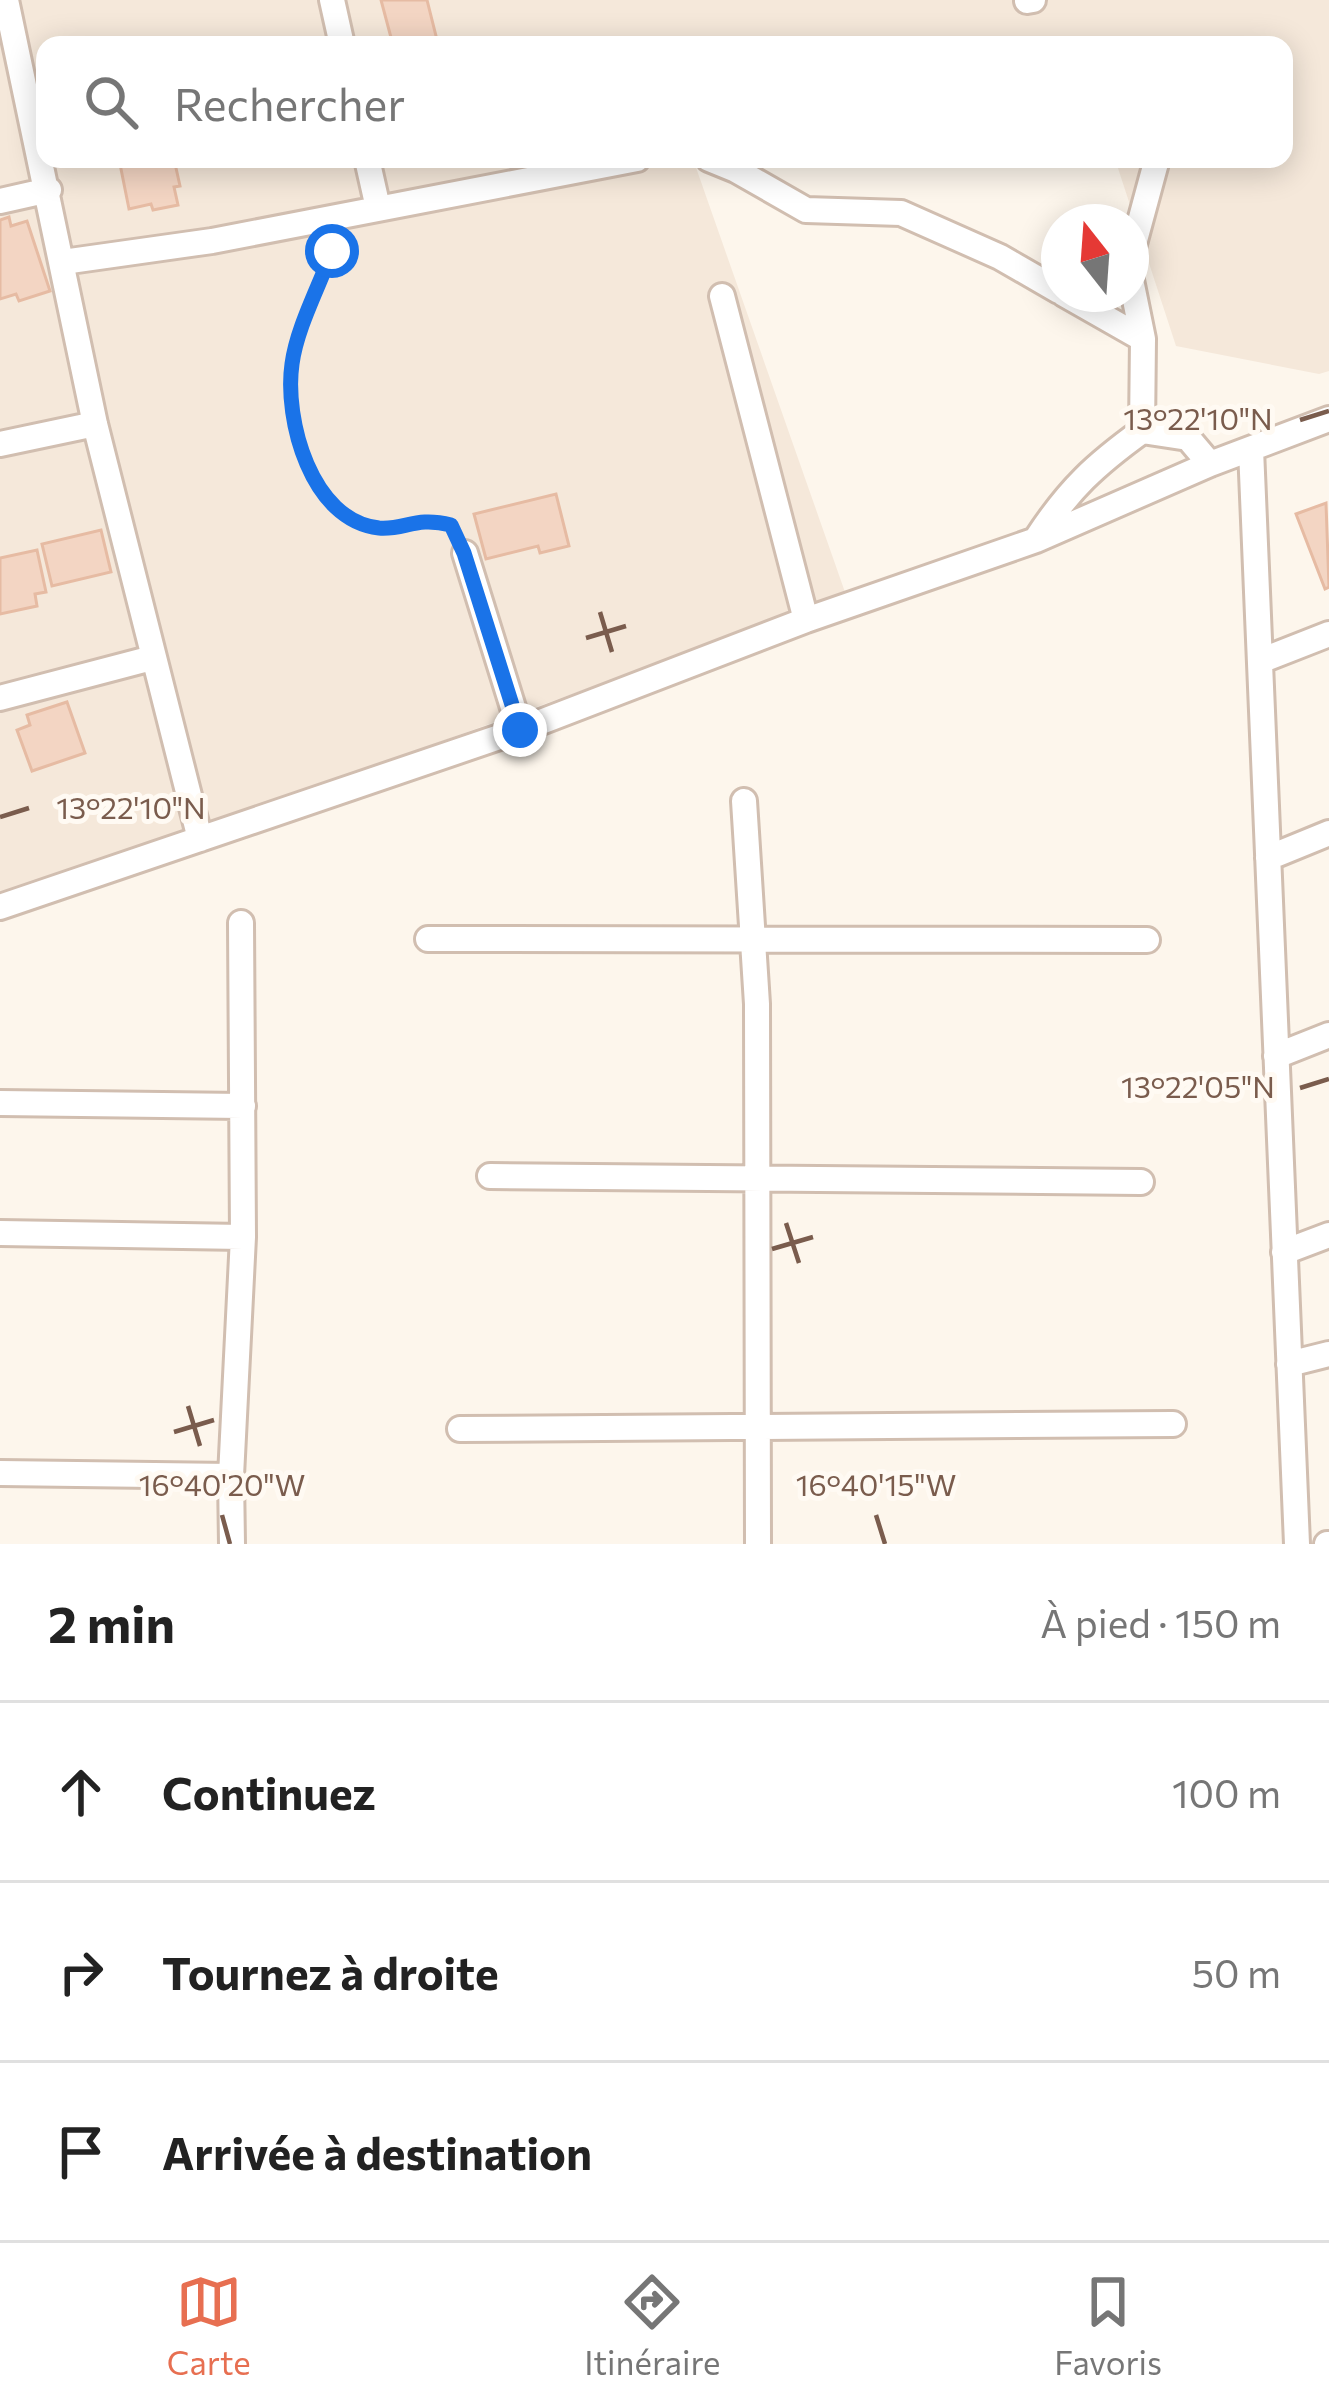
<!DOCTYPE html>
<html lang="fr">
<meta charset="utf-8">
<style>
:root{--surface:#fff;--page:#f6f6f6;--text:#222;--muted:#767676;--line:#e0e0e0;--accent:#e76f51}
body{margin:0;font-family:Commissioner,sans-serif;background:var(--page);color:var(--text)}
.compass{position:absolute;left:1041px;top:204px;width:108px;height:108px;border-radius:50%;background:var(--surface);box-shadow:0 6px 30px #0003;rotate:343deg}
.stop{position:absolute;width:36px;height:36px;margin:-27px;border:9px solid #1a73e8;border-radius:50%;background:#fff}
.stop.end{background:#1a73e8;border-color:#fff;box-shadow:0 3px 12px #0008}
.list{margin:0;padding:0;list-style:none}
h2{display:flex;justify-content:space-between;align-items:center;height:156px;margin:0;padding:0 48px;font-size:51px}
h2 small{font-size:39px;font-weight:400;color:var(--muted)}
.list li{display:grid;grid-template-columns:78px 1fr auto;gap:36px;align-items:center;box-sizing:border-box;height:180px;padding:0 48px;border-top:3px solid var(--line)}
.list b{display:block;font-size:45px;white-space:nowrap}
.list em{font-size:39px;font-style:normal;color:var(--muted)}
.icon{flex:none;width:66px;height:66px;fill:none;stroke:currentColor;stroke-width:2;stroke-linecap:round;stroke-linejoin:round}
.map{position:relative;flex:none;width:1329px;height:1544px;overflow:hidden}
.search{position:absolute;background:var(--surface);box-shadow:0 6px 30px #0003;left:36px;right:36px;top:36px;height:132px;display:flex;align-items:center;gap:30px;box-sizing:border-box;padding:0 42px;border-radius:24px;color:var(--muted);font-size:45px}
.sheet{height:696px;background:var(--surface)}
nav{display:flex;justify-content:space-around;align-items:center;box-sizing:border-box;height:168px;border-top:3px solid var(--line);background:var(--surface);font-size:33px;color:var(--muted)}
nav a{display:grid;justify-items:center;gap:6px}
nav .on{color:var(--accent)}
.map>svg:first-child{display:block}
.residential{fill:#f5e8da}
.building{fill:#f3d5c3;stroke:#e6bba3;stroke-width:3}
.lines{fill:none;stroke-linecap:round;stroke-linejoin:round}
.street-casing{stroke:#d1beb0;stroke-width:30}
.path{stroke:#d9b8a5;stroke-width:4.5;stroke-dasharray:3 9;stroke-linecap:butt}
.street{stroke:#fff;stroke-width:24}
.route{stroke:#1a73e8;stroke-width:15}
.ticks{fill:none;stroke:#7a5c4d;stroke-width:4.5}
.ticks-label{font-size:30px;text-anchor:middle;fill:#7a5c4d;stroke:#fffaf3;stroke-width:10;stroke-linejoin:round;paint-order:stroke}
</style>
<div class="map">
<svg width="1329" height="1544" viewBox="0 0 1329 1544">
<rect width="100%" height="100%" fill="#fdf6ec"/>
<path class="residential" d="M 0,0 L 1329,0 L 1329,371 L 1319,374 L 1176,346 L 1115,159 L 1284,159 L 1284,45 L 45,45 L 45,159 L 693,159 L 846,595 L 171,839 L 0,894 Z"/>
<path class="building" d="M 381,0 L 427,0 L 437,40 L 393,45 Z
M 119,159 L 174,159 L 180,186 L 174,187 L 178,205 L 153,210 L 151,204 L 129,209 Z
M 9,217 L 11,226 L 27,221 L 50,291 L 19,301 L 16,294 L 0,299 L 0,220 Z
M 556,494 L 569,546 L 540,553 L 538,546 L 486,559 L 474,514 Z
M 1326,503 L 1329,587 L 1325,589 L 1296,514 Z
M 101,530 L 111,572 L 52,586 L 42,544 Z
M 37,550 L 46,592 L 35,594 L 37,606 L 0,614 L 0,558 Z
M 67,702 L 85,753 L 32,771 L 17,730 L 30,725 L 27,715 Z"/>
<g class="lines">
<defs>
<path id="street" d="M 6,0 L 95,424 L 200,839
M 332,0 L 342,45
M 1027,1 L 1033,0
M 367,159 L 378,208
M 709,159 L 736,170 L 806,210 L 901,213 L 1000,257 L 1059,291
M 0,201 L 49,190
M 1131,255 L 1157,159
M 63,262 L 212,241 L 637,159
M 1131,280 L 1143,339 L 1142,431 L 1188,438 L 1210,464
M 1064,294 L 1143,339
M 722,296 L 806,620
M 0,444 L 95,424
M 1251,449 L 1297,1544
M 1037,538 C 1069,489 1095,465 1142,431
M 465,553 L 520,730
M 1260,661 L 1329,634
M 0,698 L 152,658
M 744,801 L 757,1004 L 758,1544
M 1268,858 L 1329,833
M 0,907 L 520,730 L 806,620 L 1036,540 L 1210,464 L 1329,419
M 428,939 L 1147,940
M 1276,1056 L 1329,1035
M 0,1103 L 243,1106
M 490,1176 L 1141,1182
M 0,1233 L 243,1237
M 1284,1252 L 1329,1235
M 1289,1364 L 1329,1354
M 460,1429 L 1173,1424
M 0,1473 L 231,1476
M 232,1544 L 231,1476 L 243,1237 L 241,923
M 1327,1544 L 1329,1544"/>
</defs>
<use href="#street" class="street-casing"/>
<path class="path" d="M 335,242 C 321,280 299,323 292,364 C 283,419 311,520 378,528 C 405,531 415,516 451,525 L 454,532"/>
<use href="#street" class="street"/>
</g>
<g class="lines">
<path class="route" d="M 332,251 C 319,287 297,327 292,364 C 284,419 311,521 379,528 C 406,530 415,516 451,525 L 464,553 L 520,730"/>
</g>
<path class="ticks" d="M 1300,420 L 1329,411M 600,612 L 612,652M 586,638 L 626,626M 0,817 L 29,808M 1300,1088 L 1329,1079M 786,1223 L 799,1263M 772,1249 L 813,1237M 188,1406 L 200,1446M 174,1432 L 214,1420M 222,1515 L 230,1544M 876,1515 L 885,1544"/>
<g class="ticks-label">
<text x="1198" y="430">13°22'10"N</text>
<text x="131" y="819">13°22'10"N</text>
<text x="1198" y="1098">13°22'05"N</text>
<text x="222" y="1496">16°40'20"W</text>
<text x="876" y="1496">16°40'15"W</text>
</g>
</svg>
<svg class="compass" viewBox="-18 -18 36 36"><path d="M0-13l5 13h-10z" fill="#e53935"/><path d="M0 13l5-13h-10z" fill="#767676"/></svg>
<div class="stop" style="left:332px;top:251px"></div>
<div class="stop end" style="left:520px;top:730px"></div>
<div class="search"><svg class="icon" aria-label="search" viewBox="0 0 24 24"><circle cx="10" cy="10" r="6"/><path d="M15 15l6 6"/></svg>Rechercher</div>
</div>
<section class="sheet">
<h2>2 min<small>À pied · 150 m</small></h2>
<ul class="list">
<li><svg class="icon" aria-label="ahead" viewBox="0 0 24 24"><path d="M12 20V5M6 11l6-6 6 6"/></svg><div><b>Continuez</b></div><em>100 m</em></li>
<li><svg class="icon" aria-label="right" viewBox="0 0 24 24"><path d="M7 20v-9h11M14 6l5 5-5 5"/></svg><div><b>Tournez à droite</b></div><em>50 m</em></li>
<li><svg class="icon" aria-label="arrive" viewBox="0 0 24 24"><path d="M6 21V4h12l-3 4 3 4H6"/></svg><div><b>Arrivée à destination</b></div></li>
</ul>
</section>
<nav>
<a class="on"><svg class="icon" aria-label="map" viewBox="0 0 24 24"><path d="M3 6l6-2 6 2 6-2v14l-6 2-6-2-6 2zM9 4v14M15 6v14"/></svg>Carte</a>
<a><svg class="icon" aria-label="directions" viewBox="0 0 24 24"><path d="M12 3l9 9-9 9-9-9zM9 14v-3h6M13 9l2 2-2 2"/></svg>Itinéraire</a>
<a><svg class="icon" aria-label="saved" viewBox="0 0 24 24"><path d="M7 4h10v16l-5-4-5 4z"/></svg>Favoris</a>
</nav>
